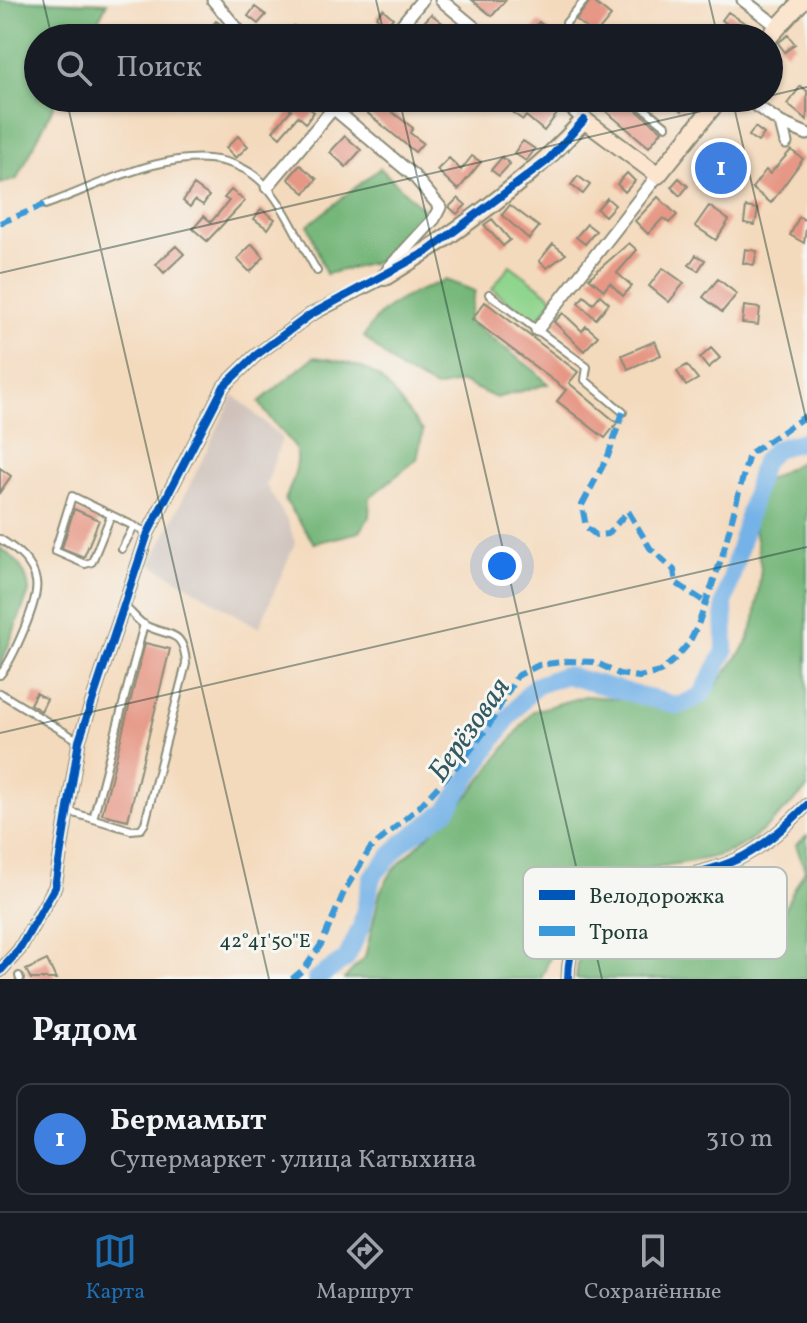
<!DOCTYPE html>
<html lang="ru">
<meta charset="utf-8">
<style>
:root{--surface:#171b24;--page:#242831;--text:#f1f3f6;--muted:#9ea1a6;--line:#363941;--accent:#1f6fb2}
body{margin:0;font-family:Vollkorn,serif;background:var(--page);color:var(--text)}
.you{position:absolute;left:502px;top:566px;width:28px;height:28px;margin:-20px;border:6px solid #fff;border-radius:50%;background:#1a73e8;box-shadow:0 0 0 12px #1a73e833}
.badge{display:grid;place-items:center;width:52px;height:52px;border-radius:50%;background:var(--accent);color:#fff;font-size:26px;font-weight:700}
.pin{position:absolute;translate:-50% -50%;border:4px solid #fff;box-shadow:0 2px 8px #0006}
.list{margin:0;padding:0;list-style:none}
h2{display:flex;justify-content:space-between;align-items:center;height:104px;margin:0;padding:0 32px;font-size:34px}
h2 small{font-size:26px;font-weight:400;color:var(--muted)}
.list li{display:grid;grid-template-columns:52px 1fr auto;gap:24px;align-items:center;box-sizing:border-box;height:112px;margin:0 16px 16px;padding:0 16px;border:2px solid var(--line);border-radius:16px}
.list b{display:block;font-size:30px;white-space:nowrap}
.list p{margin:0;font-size:26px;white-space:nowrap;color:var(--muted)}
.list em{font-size:26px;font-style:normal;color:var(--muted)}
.icon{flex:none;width:44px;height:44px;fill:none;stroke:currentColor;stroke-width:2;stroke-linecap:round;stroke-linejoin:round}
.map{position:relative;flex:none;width:807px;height:979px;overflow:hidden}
.search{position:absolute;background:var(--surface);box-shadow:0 2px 6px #0004;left:24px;right:24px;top:24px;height:88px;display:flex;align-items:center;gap:20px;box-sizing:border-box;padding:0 28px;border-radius:44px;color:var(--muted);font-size:30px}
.sheet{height:232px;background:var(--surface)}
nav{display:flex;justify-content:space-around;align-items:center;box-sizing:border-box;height:112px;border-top:2px solid var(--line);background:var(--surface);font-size:22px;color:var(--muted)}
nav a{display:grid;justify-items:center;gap:4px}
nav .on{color:var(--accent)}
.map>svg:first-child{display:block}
.industrial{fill:#cec1ba}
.green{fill:#90d58e;stroke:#588961;stroke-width:2}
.forest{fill:#74b679;stroke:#4a7a56;stroke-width:2}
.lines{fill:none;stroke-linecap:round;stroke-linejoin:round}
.river{stroke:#74b2e7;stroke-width:18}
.building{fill:#e69785}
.lane-casing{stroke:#8a8c78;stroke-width:10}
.street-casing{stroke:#8a8c78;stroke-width:15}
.secondary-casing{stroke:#8a8c78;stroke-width:20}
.lane{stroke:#fff;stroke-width:6}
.street{stroke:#fff;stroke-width:11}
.secondary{stroke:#fce5cf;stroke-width:16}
.quiet{stroke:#3a99d8;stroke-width:6;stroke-dasharray:12 6;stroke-linecap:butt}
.cycleway-casing{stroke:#f6f6f2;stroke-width:13}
.cycleway{stroke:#0057b8;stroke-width:8}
.ticks{fill:none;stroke:#1f3d34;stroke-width:2;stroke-opacity:0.45}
.labels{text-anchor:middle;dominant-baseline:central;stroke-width:6;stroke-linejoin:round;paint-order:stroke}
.water-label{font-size:30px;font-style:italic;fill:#345a61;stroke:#f6f6f2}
.key{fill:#f6f6f2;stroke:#b6beb9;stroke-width:2}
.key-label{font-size:22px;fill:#1f3d34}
.ticks-label{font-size:20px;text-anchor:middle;fill:#1f3d34;stroke:#f6f6f2;stroke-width:6;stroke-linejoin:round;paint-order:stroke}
</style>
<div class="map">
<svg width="807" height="979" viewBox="0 0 807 979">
<rect width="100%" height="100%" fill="#f6f6f2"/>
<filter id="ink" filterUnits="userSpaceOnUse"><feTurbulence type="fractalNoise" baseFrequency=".0125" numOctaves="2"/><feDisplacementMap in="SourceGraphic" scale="16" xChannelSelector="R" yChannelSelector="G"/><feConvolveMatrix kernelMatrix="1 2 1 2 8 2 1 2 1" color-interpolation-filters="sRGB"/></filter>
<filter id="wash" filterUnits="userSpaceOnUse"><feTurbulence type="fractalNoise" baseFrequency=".006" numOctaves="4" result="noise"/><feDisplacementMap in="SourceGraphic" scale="32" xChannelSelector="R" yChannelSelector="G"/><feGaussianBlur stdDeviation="1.8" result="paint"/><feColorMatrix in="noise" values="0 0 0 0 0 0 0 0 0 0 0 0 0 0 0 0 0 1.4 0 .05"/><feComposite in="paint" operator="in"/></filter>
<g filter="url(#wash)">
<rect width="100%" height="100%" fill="#f4dabd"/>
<path class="industrial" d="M 234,395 L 282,438 L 266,485 L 289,524 L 295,543 L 259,628 L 151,564 Z"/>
<path class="green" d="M 510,265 L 554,298 L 536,322 L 492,289 Z"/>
<path class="forest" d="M 0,0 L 107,3 L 89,38 L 38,38 L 38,98 L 58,98 L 17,179 L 0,184 Z
M 380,168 L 428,214 L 381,261 L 326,274 L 308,225 Z
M 445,280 L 475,291 L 468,321 L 534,370 L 548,384 L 496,398 L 462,382 L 436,388 L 401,370 L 364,337 C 379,304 413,293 445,280 Z
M 314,357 C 386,366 380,380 423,431 L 417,459 L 370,497 L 369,517 L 360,532 L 314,543 L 285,500 C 313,435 288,451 259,402 Z
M 807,458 L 807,789 C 784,810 760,838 731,851 C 688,869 594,866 566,897 C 554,911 558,934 553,950 C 549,960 545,970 541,979 L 344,979 L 365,957 L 380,892 L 393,870 L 469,795 L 533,711 L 585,696 L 624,699 L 672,712 L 697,706 L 707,698 L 746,645 L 755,620 L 761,568 L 752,517 L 766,481 Z
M 0,548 C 16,558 28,572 29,592 L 0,667 Z
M 807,836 L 807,979 L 576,979 L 578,961 L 605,932 L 653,902 L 706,882 L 744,879 L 751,889 L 741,926 L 762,942 L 784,932 C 780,907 794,891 805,870 L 796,845 Z"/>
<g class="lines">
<path class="river" d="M 316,979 L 346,959 L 361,927 L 372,877 L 402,843 L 447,810 L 508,718 L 535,686 L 565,675 L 678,706 L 701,696 L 725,651 L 724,604 L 763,462 L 775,449 L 807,440"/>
</g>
<g id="blocks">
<path class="building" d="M 472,0 L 506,0 L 492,16 Z
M 591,0 L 611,16 L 595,35 L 576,20 Z
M 255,7 L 266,15 L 258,24 L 248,16 Z
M 383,9 L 393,18 L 386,26 L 376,17 Z
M 728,12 L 754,29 L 748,38 L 723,38 L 731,27 L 722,20 Z
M 431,14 L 449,28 L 441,38 L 422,38 L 416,32 Z
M 216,21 L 226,28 L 218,38 L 203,38 Z
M 539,22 L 559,38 L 526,38 Z
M 294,26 L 308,38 L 285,38 Z
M 788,35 L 795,44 L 785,52 L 778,43 Z
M 801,86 L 807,91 L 807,120 L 787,104 Z
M 276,98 L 296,98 L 314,112 L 306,123 L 298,116 L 280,137 L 273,131 L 291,110 Z
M 590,98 L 621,98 L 662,131 L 649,147 Z
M 674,98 L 692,98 L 682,111 L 671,103 Z
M 375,99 L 413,128 L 410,133 L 423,143 L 415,152 L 365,111 Z
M 548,101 L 560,110 L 544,131 L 526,116 L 523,120 L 513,113 L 521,102 L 537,114 Z
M 755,127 L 764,134 L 758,142 L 749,136 Z
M 238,136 L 248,146 L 236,158 L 226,148 Z
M 345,136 L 361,150 L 346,167 L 330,152 Z
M 523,141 L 535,149 L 526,161 L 514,153 Z
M 705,150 L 741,176 L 735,185 L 699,159 Z
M 791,150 L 803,159 L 771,203 L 752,188 L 766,170 L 770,174 Z
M 472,156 L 481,162 L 458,190 L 437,170 L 449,158 L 461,170 Z
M 502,157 L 510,164 L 499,176 L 491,170 Z
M 300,165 L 317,179 L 305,193 L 288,179 Z
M 627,173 L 635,181 L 625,192 L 617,184 Z
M 578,176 L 590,185 L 583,194 L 571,185 Z
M 679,178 L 688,186 L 680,196 L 671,187 Z
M 194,185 L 209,196 L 203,205 L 195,200 L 190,207 L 183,201 Z
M 231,190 L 245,201 L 207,241 L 193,229 L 204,216 L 211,222 L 229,201 L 224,198 Z
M 658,197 L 677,215 L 669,223 L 663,218 L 648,234 L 635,221 Z
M 458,198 L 466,205 L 457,214 L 449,207 Z
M 607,198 L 615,205 L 605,216 L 597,209 Z
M 510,205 L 539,227 L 529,239 L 502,215 Z
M 709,206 L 729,220 L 716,240 L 695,226 Z
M 746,207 L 758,209 L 755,225 L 744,223 Z
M 261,209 L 275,219 L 268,229 L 254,219 Z
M 799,217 L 807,221 L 804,243 L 790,235 Z
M 492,219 L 510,240 L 503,246 L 484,225 Z
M 587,224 L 596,231 L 585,244 L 576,237 Z
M 629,243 L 637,250 L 617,273 L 632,286 L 623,296 L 610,283 L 604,290 L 589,278 Z
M 252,244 L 264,257 L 250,272 L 237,259 Z
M 553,244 L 566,254 L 547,268 L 539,261 Z
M 176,246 L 184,254 L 164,273 L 156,264 Z
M 745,249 L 757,251 L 754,265 L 743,263 Z
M 696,255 L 705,260 L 698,271 L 689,265 Z
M 663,268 L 684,283 L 669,302 L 649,286 Z
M 718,279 L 737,294 L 722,312 L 703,297 Z
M 600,295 L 609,303 L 596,319 L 578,303 L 584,296 L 593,304 Z
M 485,302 L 578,372 L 569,383 L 617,423 L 605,438 L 557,401 L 566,390 L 472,319 Z
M 744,306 L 760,308 L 758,325 L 742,323 Z
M 563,313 L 582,331 L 586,326 L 598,336 L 584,351 L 554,322 Z
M 655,341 L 661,355 L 628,369 L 622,355 Z
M 711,348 L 720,358 L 708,368 L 700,358 Z
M 687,365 L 698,379 L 686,386 L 677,371 Z
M 0,468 L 11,476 L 0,492 Z
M 74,509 L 99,520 L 84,557 L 62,548 Z
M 145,643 L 170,649 L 128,820 L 102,814 Z
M 36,693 L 47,699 L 41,711 L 30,704 Z
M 47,960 L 56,979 L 31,979 L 26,970 Z"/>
</g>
</g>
<g filter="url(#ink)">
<use href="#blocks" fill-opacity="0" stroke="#8a8c78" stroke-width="2"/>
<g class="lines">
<defs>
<path id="lane" d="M 567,38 L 566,23 L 585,0
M 631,98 L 666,126
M 45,205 C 109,182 210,124 267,187 C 287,210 301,245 317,271
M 489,294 L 587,367 L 585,380 L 623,412
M 111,515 L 92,562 L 85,564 L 55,551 L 72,496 L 148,533
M 0,539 C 16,549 33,562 36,581 C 40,600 12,660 0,675
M 122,549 L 134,526
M 0,693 L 79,741
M 67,811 L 131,830 L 141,829 L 145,823 L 186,664 C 184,626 166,638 143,624 C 136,619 130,611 124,606
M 93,819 L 144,624
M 19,976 L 20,979"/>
<path id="street" d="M 213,0 L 245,38
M 441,0 L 487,38
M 743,0 L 777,26
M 391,38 L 422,0
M 559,98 L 584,120
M 745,98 L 781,123 L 786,143
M 781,123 L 807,134
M 267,187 L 342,98
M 537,330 L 658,175
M 0,971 L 19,950 L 55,887 L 79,741 L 148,533 L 224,386 L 255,356 L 310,315 L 385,277 L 389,268 L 434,219 L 440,207 L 414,176 L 321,98
M 568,979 C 569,871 679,891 744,856 C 768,843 788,824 807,805"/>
<path id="secondary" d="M 768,38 L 803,0
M 385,277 C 457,233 528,182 584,120 L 658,175 L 720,98"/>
</defs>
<use href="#lane" class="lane-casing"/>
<use href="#street" class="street-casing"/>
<use href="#secondary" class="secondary-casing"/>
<use href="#lane" class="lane"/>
<use href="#street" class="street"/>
<use href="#secondary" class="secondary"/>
<path class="quiet" d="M 0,223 L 45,205
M 623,412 L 608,456 L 582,505 L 586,527 L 596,535 L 608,534 L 628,511 L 650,548 L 674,570 L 676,583 L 705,602
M 292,979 L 305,968 L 322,943 L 345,890 L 370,849 L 419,807 L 466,756 L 488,727 L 517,676 L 539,665 L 569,661 L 595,662 L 619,674 L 639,677 L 660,672 L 676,658 L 689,643 L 698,625 L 722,557 L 749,454 L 807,415"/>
<defs>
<path id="cycleway" d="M 0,971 L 19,950 L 55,887 L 79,741 L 148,533 L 224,386 L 255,356 L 310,315 L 428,251 L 547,161 L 584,120
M 568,979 C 569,871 679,891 744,856 C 768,843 788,824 807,805"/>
</defs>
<use href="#cycleway" class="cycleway-casing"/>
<use href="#cycleway" class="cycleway"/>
</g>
</g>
<path class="ticks" d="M 43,0 L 52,38M 376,0 L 385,38M 709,0 L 718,38M 769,96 L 807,87M 66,98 L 269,979M 399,98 L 602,979M 732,98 L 807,423M 0,273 L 758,98M 0,733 L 807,547"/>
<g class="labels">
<g class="water-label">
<text transform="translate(470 730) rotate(-55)">Берёзовая</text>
</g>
</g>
<rect x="523" y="867" width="264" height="92" rx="12" class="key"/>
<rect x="539" y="890" width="36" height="10" fill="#0057b8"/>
<rect x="539" y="926" width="36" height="10" fill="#3a99d8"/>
<g class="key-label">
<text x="589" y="903">Велодорожка</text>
<text x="589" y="939">Тропа</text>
</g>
<g class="ticks-label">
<text x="265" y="947">42°41'50"E</text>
</g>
</svg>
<div class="you"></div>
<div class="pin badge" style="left:721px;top:168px;background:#3f7fe0">1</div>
<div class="search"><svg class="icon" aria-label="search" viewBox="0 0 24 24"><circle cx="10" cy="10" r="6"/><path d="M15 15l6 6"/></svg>Поиск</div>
</div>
<section class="sheet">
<h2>Рядом<small></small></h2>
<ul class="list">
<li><span class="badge" style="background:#3f7fe0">1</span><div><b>Бермамыт</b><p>Супермаркет · улица Катыхина</p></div><em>310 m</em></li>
</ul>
</section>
<nav>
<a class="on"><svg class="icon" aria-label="map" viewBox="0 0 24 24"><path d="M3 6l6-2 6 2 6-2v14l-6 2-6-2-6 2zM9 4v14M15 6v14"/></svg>Карта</a>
<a><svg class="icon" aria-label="directions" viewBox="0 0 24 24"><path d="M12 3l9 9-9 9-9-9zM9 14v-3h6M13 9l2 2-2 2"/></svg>Маршрут</a>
<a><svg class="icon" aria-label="saved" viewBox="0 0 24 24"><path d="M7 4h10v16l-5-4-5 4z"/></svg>Сохранённые</a>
</nav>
